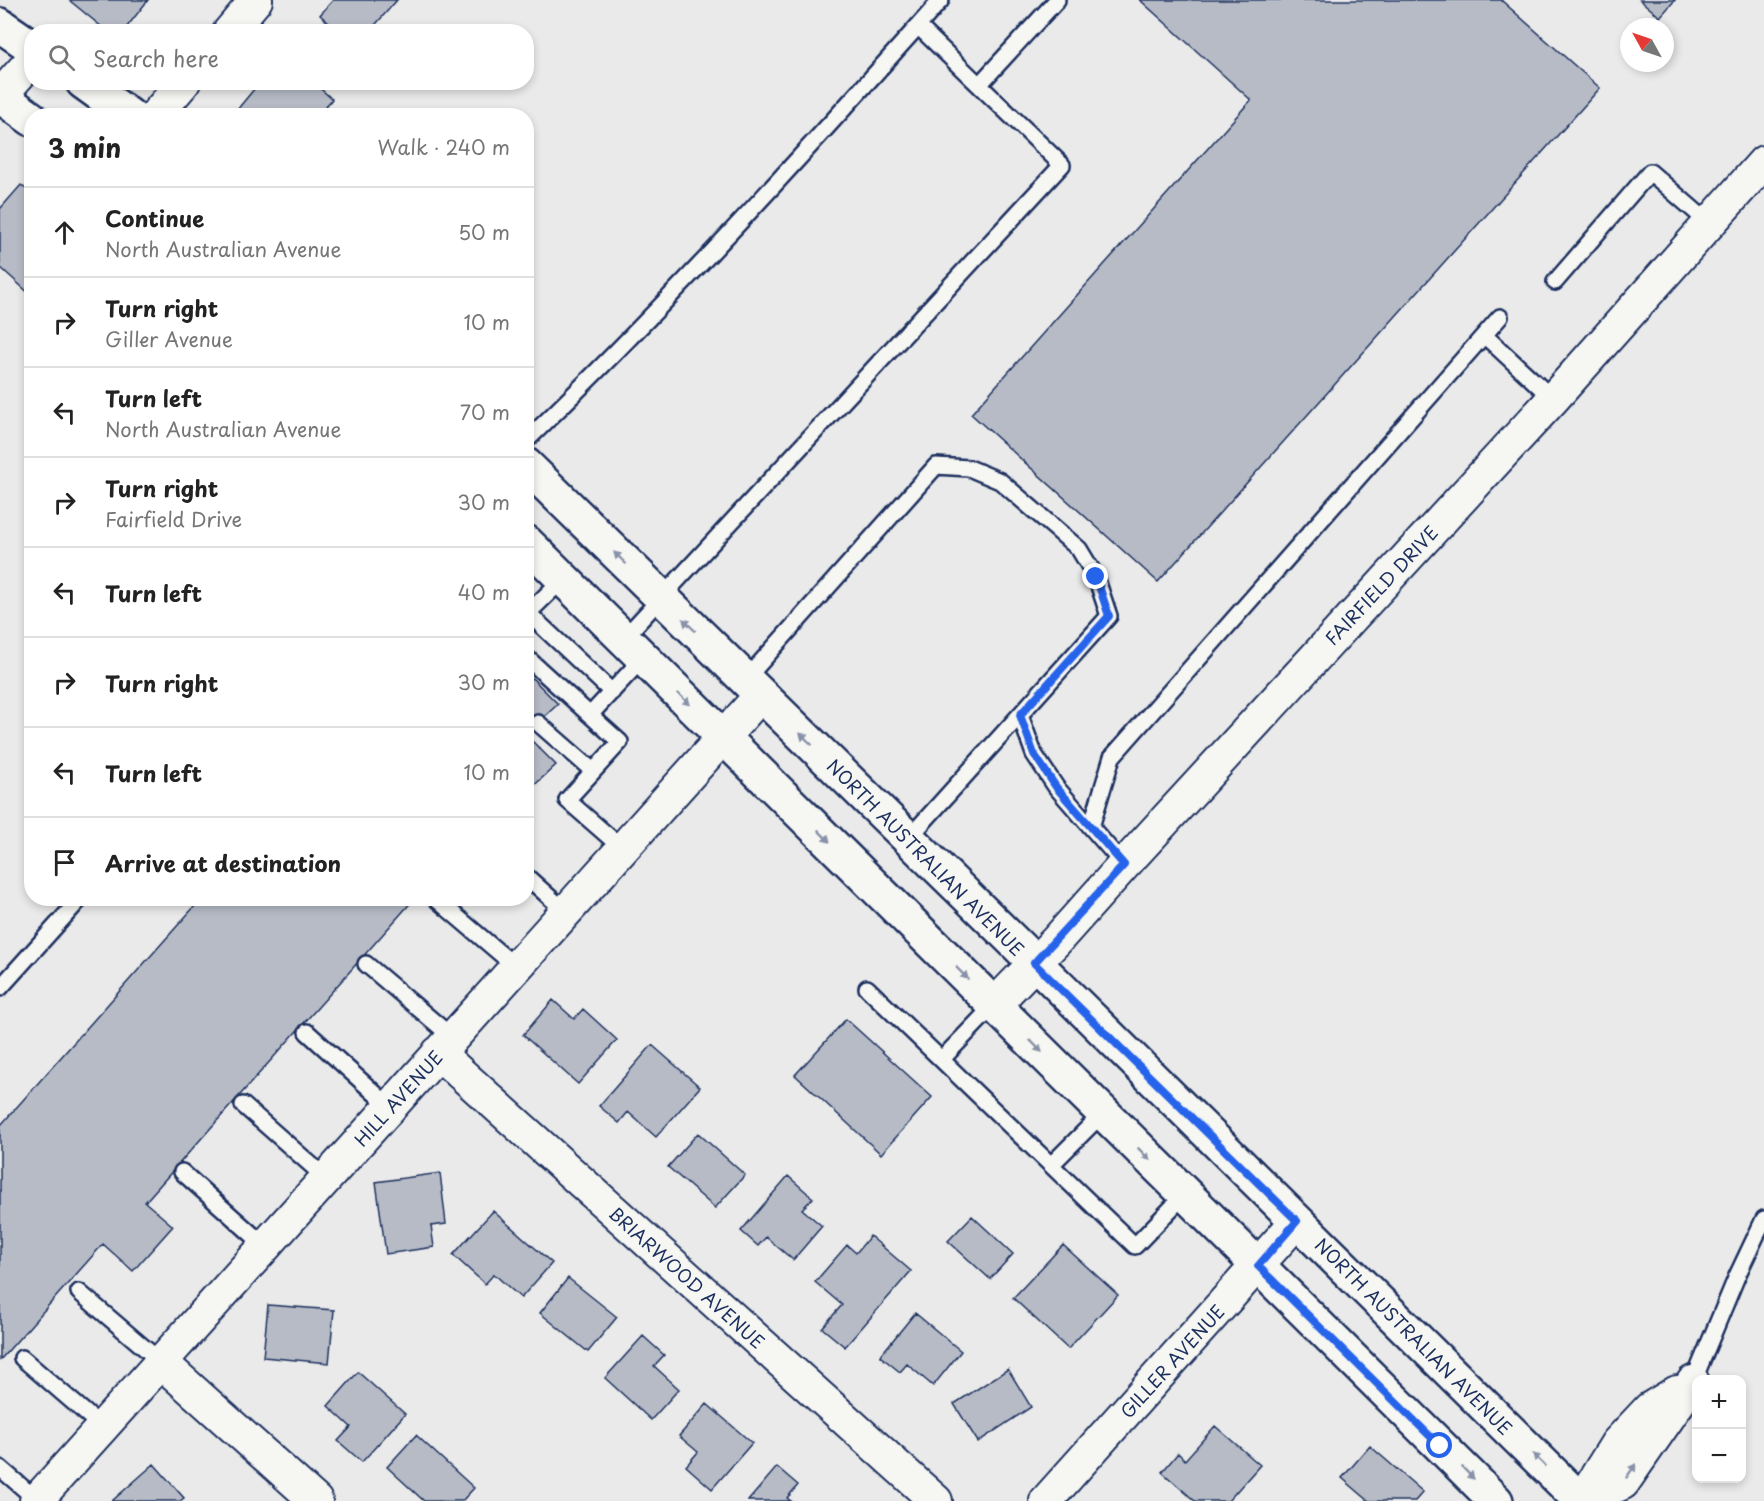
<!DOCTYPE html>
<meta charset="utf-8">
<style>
:root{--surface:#fff;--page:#f6f6f6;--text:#222;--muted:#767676;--line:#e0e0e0}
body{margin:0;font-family:"Playpen Sans",sans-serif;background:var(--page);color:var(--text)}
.controls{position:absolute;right:18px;bottom:18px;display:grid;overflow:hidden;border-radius:12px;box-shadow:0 3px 9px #0003}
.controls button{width:54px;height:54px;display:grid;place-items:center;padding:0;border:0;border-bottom:2px solid var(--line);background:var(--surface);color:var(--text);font:30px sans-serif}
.compass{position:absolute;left:1620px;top:18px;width:54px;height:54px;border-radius:50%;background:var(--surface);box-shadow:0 3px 9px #0003;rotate:310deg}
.stop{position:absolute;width:18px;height:18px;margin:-14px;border:4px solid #2563eb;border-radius:50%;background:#fff}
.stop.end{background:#2563eb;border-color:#fff;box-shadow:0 2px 6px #0008}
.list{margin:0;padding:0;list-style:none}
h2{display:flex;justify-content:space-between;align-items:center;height:78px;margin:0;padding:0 24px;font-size:26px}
h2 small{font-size:20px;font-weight:400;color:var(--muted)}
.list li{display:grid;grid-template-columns:39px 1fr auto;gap:18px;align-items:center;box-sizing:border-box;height:90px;padding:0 24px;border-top:2px solid var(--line)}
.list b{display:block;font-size:22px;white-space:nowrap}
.list p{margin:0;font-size:20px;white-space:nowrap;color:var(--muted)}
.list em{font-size:20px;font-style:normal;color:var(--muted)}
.icon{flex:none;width:33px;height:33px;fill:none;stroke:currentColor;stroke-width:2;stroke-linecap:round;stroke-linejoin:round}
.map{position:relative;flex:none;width:1764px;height:1501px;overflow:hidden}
.search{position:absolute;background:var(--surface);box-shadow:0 3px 9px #0003;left:24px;top:24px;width:510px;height:66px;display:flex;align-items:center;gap:15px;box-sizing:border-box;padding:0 21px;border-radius:24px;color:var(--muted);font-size:22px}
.panel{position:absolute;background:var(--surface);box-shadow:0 3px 9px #0003;left:24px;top:108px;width:510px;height:798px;border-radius:24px}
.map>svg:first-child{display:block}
.building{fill:#b6bbc6;stroke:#1b2f5e;stroke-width:1.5}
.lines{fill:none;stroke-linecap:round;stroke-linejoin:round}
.service-casing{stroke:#1b2f5e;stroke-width:20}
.minor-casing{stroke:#1b2f5e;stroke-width:36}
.secondary-casing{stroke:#1b2f5e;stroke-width:38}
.service{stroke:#f6f6f2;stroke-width:15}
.minor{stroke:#f6f6f2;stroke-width:32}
.secondary{stroke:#f6f6f2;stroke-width:33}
.oneway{fill:#8892a8}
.route{stroke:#2563eb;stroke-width:8}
.labels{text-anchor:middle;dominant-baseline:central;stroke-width:4.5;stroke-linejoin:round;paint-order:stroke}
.street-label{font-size:18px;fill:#1b2f5e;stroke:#f6f6f2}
</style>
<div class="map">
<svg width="1764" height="1501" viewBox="0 0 1764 1501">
<rect width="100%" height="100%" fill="#e9eae9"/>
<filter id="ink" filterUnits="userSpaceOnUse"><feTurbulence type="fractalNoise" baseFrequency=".0167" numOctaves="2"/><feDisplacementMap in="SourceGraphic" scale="12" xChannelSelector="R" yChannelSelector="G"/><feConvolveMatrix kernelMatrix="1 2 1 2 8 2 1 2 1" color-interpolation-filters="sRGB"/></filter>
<g filter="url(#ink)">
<path class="building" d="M 69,0 L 148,0 L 123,32 L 108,32 Z
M 333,0 L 397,0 L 369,32 L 339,32 L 320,15 Z
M 1140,0 L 1501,0 L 1600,88 L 1158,582 L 971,414 L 1251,100 Z
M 1640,0 L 1675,0 L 1660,17 Z
M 260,82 L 313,82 L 332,99 L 318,116 L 242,116 L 236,111 Z
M 21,185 L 32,194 L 32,296 L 0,267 L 0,209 Z
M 532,678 L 558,704 L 526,734 L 526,683 Z
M 526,735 L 556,765 L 526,793 Z
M 202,898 L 415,898 L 145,1202 L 173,1226 L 133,1271 L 103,1244 L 0,1360 L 0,1126 Z
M 553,1000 L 574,1019 L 583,1009 L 617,1040 L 578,1084 L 523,1035 Z
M 846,1019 L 932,1097 L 881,1154 L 795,1075 Z
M 652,1045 L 700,1087 L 656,1137 L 628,1112 L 619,1123 L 599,1106 Z
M 698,1133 L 745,1175 L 715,1208 L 668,1167 Z
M 440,1173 L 446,1224 L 431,1226 L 434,1247 L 386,1254 L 376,1182 Z
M 788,1176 L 813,1198 L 802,1209 L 822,1226 L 793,1260 L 766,1237 L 758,1246 L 741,1231 Z
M 493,1211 L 552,1263 L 521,1298 L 494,1274 L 485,1284 L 453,1255 Z
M 972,1216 L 1013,1254 L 990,1279 L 948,1241 Z
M 870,1236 L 911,1271 L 845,1347 L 822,1328 L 842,1305 L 815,1282 L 847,1245 L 856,1253 Z
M 1063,1245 L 1118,1295 L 1068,1349 L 1013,1298 Z
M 568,1278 L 617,1317 L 588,1352 L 540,1313 Z
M 268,1305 L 334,1310 L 329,1363 L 263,1357 Z
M 915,1313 L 961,1351 L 933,1386 L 907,1364 L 900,1372 L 880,1356 Z
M 643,1336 L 664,1355 L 654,1366 L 679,1389 L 651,1420 L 605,1378 Z
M 1008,1369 L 1031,1407 L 978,1442 L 954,1404 Z
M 358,1372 L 405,1414 L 362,1462 L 338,1441 L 351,1427 L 328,1406 Z
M 707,1404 L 752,1443 L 712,1489 L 686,1466 L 698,1452 L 679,1436 Z
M 1215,1426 L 1260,1465 L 1228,1501 L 1195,1501 L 1162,1472 L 1178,1453 L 1185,1460 Z
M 416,1435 L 474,1488 L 462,1501 L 424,1501 L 387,1467 Z
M 1370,1446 L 1423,1492 L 1415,1501 L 1369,1501 L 1342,1478 Z
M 154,1464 L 184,1498 L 180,1501 L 112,1501 Z
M 777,1467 L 798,1485 L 787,1498 L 791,1501 L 748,1501 Z"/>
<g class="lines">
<defs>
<path id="service" d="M 941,0 L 918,26 L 979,85
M 1555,282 L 1650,172 L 1710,224
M 1484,335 L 1553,399
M 526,441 C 663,309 791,168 918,26
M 528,613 L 612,692
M 526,615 L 563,579
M 623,639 L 1062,165 L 979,85 L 1057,0
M 526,657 L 590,715
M 745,680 L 936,466 L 969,468 L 1000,481 L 1079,549 L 1096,577 L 1109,616 L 908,839
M 1020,715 L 1034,754 L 1056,787 L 1124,865
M 538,723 L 593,771
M 1091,827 L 1112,757 L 1500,317
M 623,849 L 567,800 L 620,742 L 590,715 L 643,658
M 526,876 L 566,912
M 435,898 L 516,967
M 366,964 L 452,1037
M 0,988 L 81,898
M 867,988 L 1135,1246 L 1185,1194
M 307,1032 L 390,1107
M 942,1059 L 994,1005
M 243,1105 L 326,1178
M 1051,1165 L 1103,1113
M 182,1172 L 265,1246
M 79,1292 L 161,1362
M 22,1358 L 102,1427
M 1693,1382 L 1737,1276 L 1764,1219
M 0,1468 L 37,1500"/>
<path id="minor" d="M 229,32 L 256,0
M 0,96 L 32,60
M 155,116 L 184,82
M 994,1005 L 1056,941 L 1124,865 L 1553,399 L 1764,162
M 438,1053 L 936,1501
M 161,1362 L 316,1501
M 36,1501 L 761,695
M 1046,1501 L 1297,1221
M 1581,1501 L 1617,1443 L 1649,1409 L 1677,1392
M 1582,1501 L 1623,1483 L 1693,1382"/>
<path id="secondary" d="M 0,25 L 32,47
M 83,82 L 130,116
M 0,96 L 32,119
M 526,465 L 1009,937 L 1581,1501
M 526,542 L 1496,1501"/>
</defs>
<use href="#service" class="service-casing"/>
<use href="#minor" class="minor-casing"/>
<use href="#secondary" class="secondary-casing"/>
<use href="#service" class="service"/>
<use href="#minor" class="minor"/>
<use href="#secondary" class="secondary"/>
</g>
<defs><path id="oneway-solid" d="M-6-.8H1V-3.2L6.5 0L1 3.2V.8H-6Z" transform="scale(1.5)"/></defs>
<g class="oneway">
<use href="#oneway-solid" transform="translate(620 558) rotate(-136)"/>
<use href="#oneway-solid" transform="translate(689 625) rotate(-136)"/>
<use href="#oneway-solid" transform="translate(684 699) rotate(44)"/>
<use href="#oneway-solid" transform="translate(806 739) rotate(-136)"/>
<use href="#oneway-solid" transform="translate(824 836) rotate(45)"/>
<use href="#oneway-solid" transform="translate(962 973) rotate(45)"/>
<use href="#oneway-solid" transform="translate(1036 1046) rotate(45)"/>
<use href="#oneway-solid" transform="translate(1144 1154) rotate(45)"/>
<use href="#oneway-solid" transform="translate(1539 1460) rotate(-135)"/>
<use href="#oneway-solid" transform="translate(1631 1471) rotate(-55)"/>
<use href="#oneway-solid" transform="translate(1468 1473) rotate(45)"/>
</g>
</g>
<g class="lines" filter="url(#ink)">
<path class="route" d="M 1096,577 L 1109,616 L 1020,715 L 1034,754 L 1056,787 L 1124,865 L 1034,963 L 1297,1221 L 1258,1266 L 1440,1446"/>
</g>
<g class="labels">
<g class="street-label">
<text transform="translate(1381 585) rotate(-47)">FAIRFIELD DRIVE</text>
<text transform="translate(926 857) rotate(45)">NORTH AUSTRALIAN AVENUE</text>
<text transform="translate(398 1098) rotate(-48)">HILL AVENUE</text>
<text transform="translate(687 1277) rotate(42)">BRIARWOOD AVENUE</text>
<text transform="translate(1414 1336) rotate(45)">NORTH AUSTRALIAN AVENUE</text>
<text transform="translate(1172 1361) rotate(-48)">GILLER AVENUE</text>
</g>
</g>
</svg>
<div class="controls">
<button>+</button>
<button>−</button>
</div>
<svg class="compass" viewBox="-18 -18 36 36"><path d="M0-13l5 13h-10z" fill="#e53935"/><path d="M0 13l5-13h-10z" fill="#767676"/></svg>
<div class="stop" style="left:1440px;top:1446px"></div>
<div class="stop end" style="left:1096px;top:577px"></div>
<div class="search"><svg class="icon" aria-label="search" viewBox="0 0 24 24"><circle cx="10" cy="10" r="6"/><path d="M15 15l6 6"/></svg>Search here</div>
<section class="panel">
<h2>3 min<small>Walk · 240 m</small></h2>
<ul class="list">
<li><svg class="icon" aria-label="ahead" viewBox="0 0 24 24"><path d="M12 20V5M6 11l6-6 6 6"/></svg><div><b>Continue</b><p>North Australian Avenue</p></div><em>50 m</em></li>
<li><svg class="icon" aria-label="right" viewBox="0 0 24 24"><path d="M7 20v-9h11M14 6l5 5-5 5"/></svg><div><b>Turn right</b><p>Giller Avenue</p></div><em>10 m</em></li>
<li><svg class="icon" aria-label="left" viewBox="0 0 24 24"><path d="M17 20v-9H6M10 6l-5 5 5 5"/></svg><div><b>Turn left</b><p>North Australian Avenue</p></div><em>70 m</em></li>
<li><svg class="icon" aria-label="right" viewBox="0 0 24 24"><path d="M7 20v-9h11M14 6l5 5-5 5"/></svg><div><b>Turn right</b><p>Fairfield Drive</p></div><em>30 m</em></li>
<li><svg class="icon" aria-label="left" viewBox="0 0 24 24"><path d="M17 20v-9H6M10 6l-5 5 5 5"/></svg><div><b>Turn left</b></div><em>40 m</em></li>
<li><svg class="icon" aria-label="right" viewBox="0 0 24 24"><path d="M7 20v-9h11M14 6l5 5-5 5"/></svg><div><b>Turn right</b></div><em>30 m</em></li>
<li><svg class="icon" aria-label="left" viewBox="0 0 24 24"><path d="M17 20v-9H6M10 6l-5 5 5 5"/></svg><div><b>Turn left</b></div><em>10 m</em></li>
<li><svg class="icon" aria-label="arrive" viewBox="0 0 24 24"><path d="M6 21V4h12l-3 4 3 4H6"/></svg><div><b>Arrive at destination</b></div></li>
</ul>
</section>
</div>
